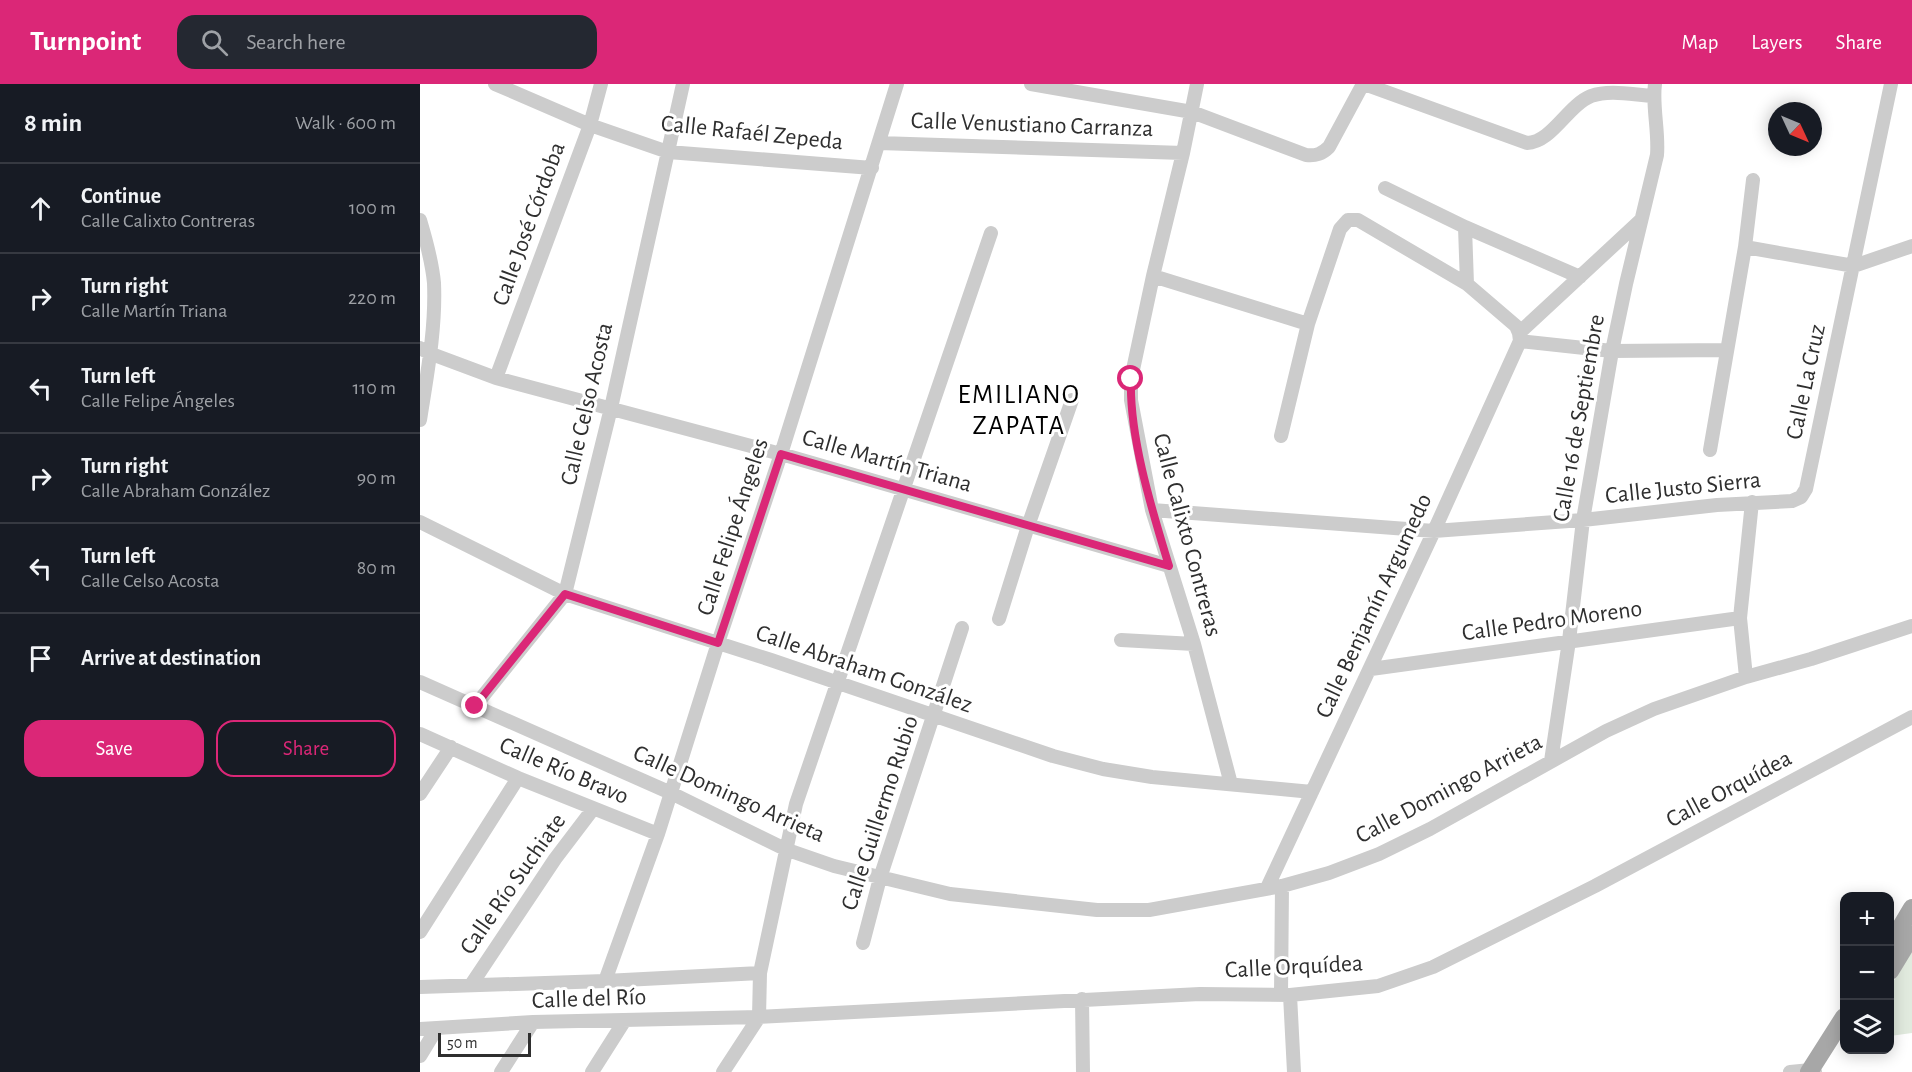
<!DOCTYPE html>
<meta charset="utf-8">
<style>
:root{--surface:#171b24;--page:#242831;--text:#f1f3f6;--muted:#9ea1a6;--line:#363941;--accent:#db2777}
body{margin:0;font-family:"Alegreya Sans",sans-serif;background:var(--page);color:var(--text)}
.controls{position:absolute;right:18px;bottom:18px;display:grid;overflow:hidden;border-radius:12px;box-shadow:0 3px 15px #0003}
.controls button{width:54px;height:54px;display:grid;place-items:center;padding:0;border:0;border-bottom:2px solid var(--line);background:var(--surface);color:var(--text);font:30px sans-serif}
.compass{position:absolute;left:1348px;top:18px;width:54px;height:54px;border-radius:50%;background:var(--surface);box-shadow:0 3px 15px #0003;rotate:134deg}
.scale{position:absolute;left:18px;bottom:15px;width:93px;box-sizing:border-box;padding-left:6px;border:3px solid #2f2f2f;border-top:0;font-size:16px;line-height:21px;white-space:nowrap;color:#2f2f2f;-webkit-text-stroke:4px #fff;paint-order:stroke}
.stop{position:absolute;width:18px;height:18px;margin:-14px;border:4px solid #db2777;border-radius:50%;background:#fff}
.stop.end{background:#db2777;border-color:#fff;box-shadow:0 2px 6px #0008}
.list{margin:0;padding:0;list-style:none}
h2{display:flex;justify-content:space-between;align-items:center;height:78px;margin:0;padding:0 24px;font-size:26px}
h2 small{font-size:20px;font-weight:400;color:var(--muted)}
.list li{display:grid;grid-template-columns:39px 1fr auto;gap:18px;align-items:center;box-sizing:border-box;height:90px;padding:0 24px;border-top:2px solid var(--line)}
.list b{display:block;font-size:22px;white-space:nowrap}
.list p{margin:0;font-size:20px;white-space:nowrap;color:var(--muted)}
.list em{font-size:20px;font-style:normal;color:var(--muted)}
.actions{display:flex;gap:12px;padding:18px 24px}
.actions a{flex:1;padding:14px 0;border:2px solid var(--accent);border-radius:18px;text-align:center;font-size:21px;color:var(--accent)}
.actions .main{background:var(--accent);color:#fff}
.icon{flex:none;width:33px;height:33px;fill:none;stroke:currentColor;stroke-width:2;stroke-linecap:round;stroke-linejoin:round}
.map{position:relative;flex:none;width:1492px;height:988px;overflow:hidden}
header{display:flex;align-items:center;gap:36px;box-sizing:border-box;height:84px;padding:0 30px;background:var(--accent);color:#fff}
header strong{font-size:28px}
nav{display:flex;gap:33px;margin-inline-start:auto;font-size:21px}
.search{width:420px;height:54px;background:var(--page);display:flex;align-items:center;gap:15px;box-sizing:border-box;padding:0 21px;border-radius:18px;color:var(--muted);font-size:22px}
main{display:flex}
aside{flex:1;background:var(--surface)}
.map>svg:first-child{display:block}
.green{fill:#e1eade}
.lines{fill:none;stroke-linecap:round;stroke-linejoin:round}
.minor{stroke:#ccc;stroke-width:14}
.major{stroke:#a7a7a7;stroke-width:18}
.route{stroke:#db2777;stroke-width:8}
.labels{text-anchor:middle;dominant-baseline:central;stroke-width:6;stroke-linejoin:round;paint-order:stroke}
.street-label{font-size:24px;fill:#2f2f2f;stroke:#fff}
.quarter-label{font-size:27px;letter-spacing:1.5px;fill:#000;stroke:#fff}
</style>
<header>
<strong>Turnpoint</strong>
<div class="search"><svg class="icon" aria-label="search" viewBox="0 0 24 24"><circle cx="10" cy="10" r="6"/><path d="M15 15l6 6"/></svg>Search here</div>
<nav><a>Map</a><a>Layers</a><a>Share</a></nav>
</header>
<main>
<aside>
<h2>8 min<small>Walk · 600 m</small></h2>
<ul class="list">
<li><svg class="icon" aria-label="ahead" viewBox="0 0 24 24"><path d="M12 20V5M6 11l6-6 6 6"/></svg><div><b>Continue</b><p>Calle Calixto Contreras</p></div><em>100 m</em></li>
<li><svg class="icon" aria-label="right" viewBox="0 0 24 24"><path d="M7 20v-9h11M14 6l5 5-5 5"/></svg><div><b>Turn right</b><p>Calle Martín Triana</p></div><em>220 m</em></li>
<li><svg class="icon" aria-label="left" viewBox="0 0 24 24"><path d="M17 20v-9H6M10 6l-5 5 5 5"/></svg><div><b>Turn left</b><p>Calle Felipe Ángeles</p></div><em>110 m</em></li>
<li><svg class="icon" aria-label="right" viewBox="0 0 24 24"><path d="M7 20v-9h11M14 6l5 5-5 5"/></svg><div><b>Turn right</b><p>Calle Abraham González</p></div><em>90 m</em></li>
<li><svg class="icon" aria-label="left" viewBox="0 0 24 24"><path d="M17 20v-9H6M10 6l-5 5 5 5"/></svg><div><b>Turn left</b><p>Calle Celso Acosta</p></div><em>80 m</em></li>
<li><svg class="icon" aria-label="arrive" viewBox="0 0 24 24"><path d="M6 21V4h12l-3 4 3 4H6"/></svg><div><b>Arrive at destination</b></div></li>
</ul>
<div class="actions"><a class="main">Save</a><a>Share</a></div>
</aside>
<div class="map">
<svg width="1492" height="988" viewBox="0 0 1492 988">
<rect width="100%" height="100%" fill="#fff"/>
<path class="green" d="M 1492,867 L 1492,949 L 1470,952 L 1470,903 Z"/>
<g class="lines">
<path class="minor" d="M 75,0 L 170,41 L 248,68 L 452,84
M 611,0 L 772,28 L 886,71 C 896,72 902,70 909,63 L 943,0
M 777,0 L 763,69 L 733,192 L 711,295 L 711,316 L 732,426 L 774,560 L 811,700
M 944,0 L 1107,59 C 1132,58 1147,22 1171,12 C 1190,5 1214,11 1233,12
M 459,59 L 763,69
M 965,104 L 1045,143 L 1047,200
M 0,136 C 6,156 12,177 14,199 C 16,244 7,291 0,336
M 1045,143 L 1160,193
M 1325,163 L 1434,182 L 1492,162
M 733,192 L 888,240
M 1099,249 L 1221,136
M 1100,257 L 1192,267 L 1306,266
M 0,264 L 9,269 L 76,294 L 361,370 L 749,482
M 76,294 L 170,41 L 181,0
M 1290,366 L 1325,163 L 1333,96
M 732,426 L 1014,447 L 1163,436 L 1297,421 L 1372,417 L 1381,413 L 1386,405 L 1471,0
M 0,438 L 145,510 L 351,576 L 633,672 L 683,685 L 732,693 L 892,708
M 579,535 L 608,442 L 652,316
M 701,556 L 774,560
M 951,585 L 1320,534
M 1326,593 L 1320,534 L 1332,418
M 0,598 L 251,709 L 365,765 L 414,782 L 530,810 L 677,826 L 729,826 L 862,802 L 909,789 L 959,770 L 1010,745 L 1186,647 L 1234,625 L 1326,593 L 1391,575 L 1492,542
M 55,622 L 145,510 L 191,324 L 263,0
M 0,650 L 98,694 L 238,750
M 1131,677 L 1149,557 L 1163,436 L 1192,267 L 1206,200 L 1237,71 C 1239,47 1232,22 1235,0
M 0,710 L 31,663
M 847,804 L 1014,447 L 1100,257 L 1099,249 L 1096,242 L 1047,200 L 938,136 L 928,136 L 920,145 L 888,240 L 861,352
M 0,848 L 98,694
M 443,859 L 460,794 L 542,544
M 185,897 L 238,750 L 298,559 L 361,370 L 477,0
M 51,901 L 135,775 L 173,725
M 0,903 L 185,897 L 340,889
M 861,911 L 862,802
M 870,911 L 874,988
M 662,915 L 663,988
M 0,945 L 113,938 L 339,933 L 780,910 L 870,911 L 958,902 L 1013,883 L 1175,802 L 1492,633
M 0,972 L 17,944
M 81,988 L 113,938
M 172,988 L 205,936
M 303,988 L 339,933 L 340,889 L 376,720 L 571,149
M 1370,988 L 1391,986 L 1395,988"/>
<path class="major" d="M 1470,861 L 1492,824
M 1470,887 L 1492,851
M 1389,988 L 1424,933"/>
</g>
<g class="lines">
<path class="route" d="M 55,622 L 145,510 L 298,559 L 361,370 L 749,482 C 732,426 709,353 711,295"/>
</g>
<g class="labels">
<g class="street-label">
<text transform="translate(612 41) rotate(2)">Calle Venustiano Carranza</text>
<text transform="translate(332 49) rotate(6)">Calle Rafaél Zepeda</text>
<text transform="translate(109 140) rotate(-70)">Calle José Córdoba</text>
<text transform="translate(1386 298) rotate(-78)">Calle La Cruz</text>
<text transform="translate(167 320) rotate(-77)">Calle Celso Acosta</text>
<text transform="translate(1159 334) rotate(-80)">Calle 16 de Septiembre</text>
<text transform="translate(467 377) rotate(16)">Calle Martín Triana</text>
<text transform="translate(1263 404) rotate(-6)">Calle Justo Sierra</text>
<text transform="translate(313 443) rotate(-72)">Calle Felipe Ángeles</text>
<text transform="translate(767 451) rotate(75)">Calle Calixto Contreras</text>
<text transform="translate(954 522) rotate(-65)">Calle Benjamín Argumedo</text>
<text transform="translate(1132 537) rotate(-8)">Calle Pedro Moreno</text>
<text transform="translate(444 585) rotate(19)">Calle Abraham González</text>
<text transform="translate(144 687) rotate(23)">Calle Río Bravo</text>
<text transform="translate(1029 705) rotate(-28)">Calle Domingo Arrieta</text>
<text transform="translate(1309 705) rotate(-28)">Calle Orquídea</text>
<text transform="translate(309 710) rotate(24)">Calle Domingo Arrieta</text>
<text transform="translate(460 729) rotate(-72)">Calle Guillermo Rubio</text>
<text transform="translate(93 800) rotate(-55)">Calle Río Suchiate</text>
<text transform="translate(874 883) rotate(-3)">Calle Orquídea</text>
<text transform="translate(169 915) rotate(-2)">Calle del Río</text>
</g>
<g class="quarter-label">
<text x="599" y="310">EMILIANO<tspan x="599" dy="31">ZAPATA</tspan></text>
</g>
</g>
</svg>
<div class="controls">
<button>+</button>
<button>−</button>
<button><svg class="icon" aria-label="layers" viewBox="0 0 24 24"><path d="M12 4l9 5-9 5-9-5zM3 14l9 5 9-5"/></svg></button>
</div>
<svg class="compass" viewBox="-18 -18 36 36"><path d="M0-13l5 13h-10z" fill="#e53935"/><path d="M0 13l5-13h-10z" fill="#9ea1a6"/></svg>
<div class="scale">50 m</div>
<div class="stop" style="left:711px;top:295px"></div>
<div class="stop end" style="left:55px;top:622px"></div>
</div>
</main>
